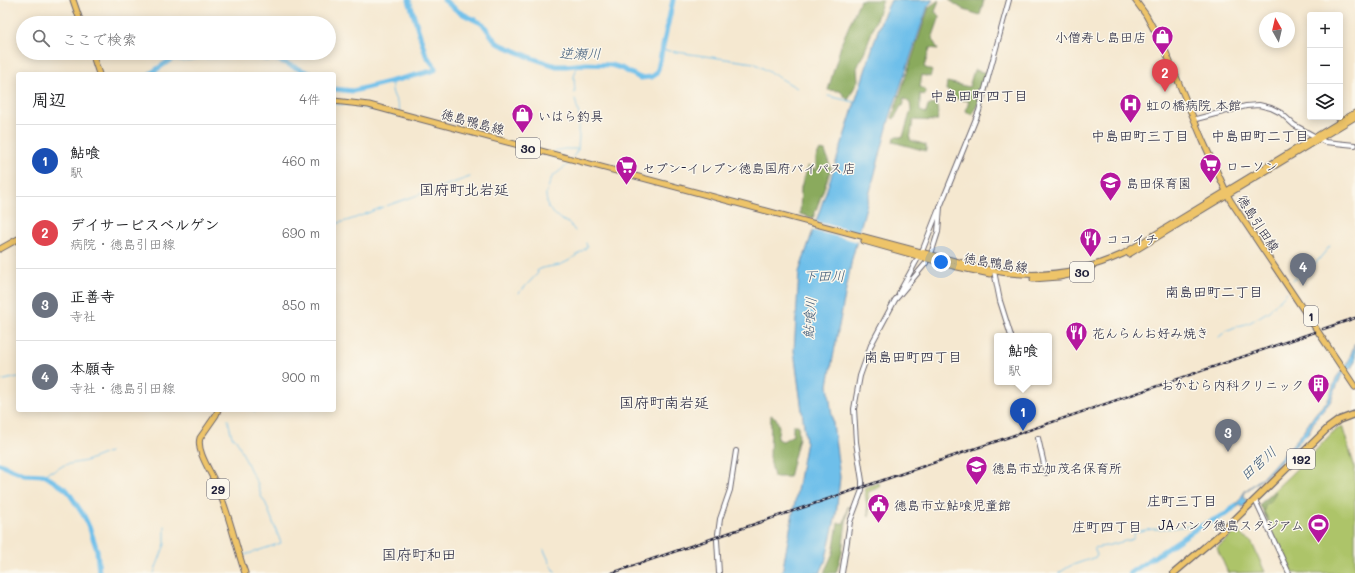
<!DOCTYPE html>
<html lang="ja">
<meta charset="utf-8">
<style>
:root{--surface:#fff;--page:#f2f2f2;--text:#202124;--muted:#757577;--line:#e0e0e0;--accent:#7c3aed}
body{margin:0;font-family:Mali,"Klee One",sans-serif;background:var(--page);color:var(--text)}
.controls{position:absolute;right:12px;top:12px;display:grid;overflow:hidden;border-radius:4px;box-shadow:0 2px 10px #0003}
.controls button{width:36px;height:36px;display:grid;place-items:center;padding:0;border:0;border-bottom:1px solid var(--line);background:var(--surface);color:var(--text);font:20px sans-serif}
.compass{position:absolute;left:1259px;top:12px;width:36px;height:36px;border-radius:50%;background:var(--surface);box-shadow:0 2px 10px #0003;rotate:352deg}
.you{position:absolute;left:941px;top:262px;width:14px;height:14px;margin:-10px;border:3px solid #fff;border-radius:50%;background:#1a73e8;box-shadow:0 0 0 6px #1a73e833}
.badge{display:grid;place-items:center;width:26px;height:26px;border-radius:50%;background:var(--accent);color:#fff;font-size:13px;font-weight:700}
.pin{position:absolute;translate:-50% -33px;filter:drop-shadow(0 1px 2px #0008)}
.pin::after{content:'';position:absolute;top:21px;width:14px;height:12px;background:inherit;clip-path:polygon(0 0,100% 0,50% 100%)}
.popup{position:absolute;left:994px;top:333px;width:58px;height:52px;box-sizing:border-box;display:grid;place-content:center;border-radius:4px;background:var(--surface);filter:drop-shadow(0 1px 3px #0005);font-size:13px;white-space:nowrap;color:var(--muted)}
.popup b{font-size:15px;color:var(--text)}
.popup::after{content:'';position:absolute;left:50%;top:100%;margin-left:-8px;border:8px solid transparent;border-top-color:var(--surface)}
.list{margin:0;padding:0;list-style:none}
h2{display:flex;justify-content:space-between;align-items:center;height:52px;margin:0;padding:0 16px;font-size:17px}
h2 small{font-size:13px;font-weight:400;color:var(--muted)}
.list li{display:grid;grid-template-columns:26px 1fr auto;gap:12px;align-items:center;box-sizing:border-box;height:72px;padding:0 16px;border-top:1px solid var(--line)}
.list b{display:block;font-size:15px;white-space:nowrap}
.list p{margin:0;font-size:13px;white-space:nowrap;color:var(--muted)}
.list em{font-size:13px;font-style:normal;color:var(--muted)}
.icon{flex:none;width:22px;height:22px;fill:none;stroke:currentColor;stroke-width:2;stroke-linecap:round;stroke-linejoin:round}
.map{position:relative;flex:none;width:1355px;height:573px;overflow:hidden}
.search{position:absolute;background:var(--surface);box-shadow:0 2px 10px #0003;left:16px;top:16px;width:320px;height:44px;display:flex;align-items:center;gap:10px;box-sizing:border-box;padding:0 14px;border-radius:22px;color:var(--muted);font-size:15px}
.panel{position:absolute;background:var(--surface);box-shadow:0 2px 10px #0003;left:16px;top:72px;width:320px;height:340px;border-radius:4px}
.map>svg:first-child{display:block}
.green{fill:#adc469;stroke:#687352}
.forest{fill:#8aaa5d;stroke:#56664c}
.water{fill:#6ebfea;stroke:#487092}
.pier{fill:#f5e8d0}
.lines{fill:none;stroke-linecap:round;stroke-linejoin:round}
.stream{stroke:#6ebfea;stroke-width:1}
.river{stroke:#6ebfea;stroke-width:5}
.minor-casing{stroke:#6c676f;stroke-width:6}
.major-casing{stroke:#6c676f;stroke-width:7}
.highway-casing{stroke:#6c676f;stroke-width:8}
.minor{stroke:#fff;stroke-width:4}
.major{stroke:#eec469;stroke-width:5}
.highway{stroke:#eec469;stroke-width:5.5}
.rail-casing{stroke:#22223b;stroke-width:2.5}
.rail{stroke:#fbf7ec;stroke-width:1;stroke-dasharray:3;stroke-linecap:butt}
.labels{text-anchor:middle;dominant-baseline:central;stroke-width:3;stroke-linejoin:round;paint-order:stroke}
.shield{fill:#fbf7ec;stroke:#636270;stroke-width:1}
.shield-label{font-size:12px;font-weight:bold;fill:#22223b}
.poi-label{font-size:13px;fill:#22223b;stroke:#fbf7ec;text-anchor:start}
.street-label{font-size:13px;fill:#22223b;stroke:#fbf7ec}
.water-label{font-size:14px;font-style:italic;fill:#3d5978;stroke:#fbf7ec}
.neighbourhood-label{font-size:14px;fill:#22223b;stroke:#fbf7ec}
.quarter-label{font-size:15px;fill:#22223b;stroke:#fbf7ec}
</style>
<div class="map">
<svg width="1355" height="573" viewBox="0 0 1355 573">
<rect width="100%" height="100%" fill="#fbf7ec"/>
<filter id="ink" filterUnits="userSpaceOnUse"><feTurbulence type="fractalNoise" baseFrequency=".025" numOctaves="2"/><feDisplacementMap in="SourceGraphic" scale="8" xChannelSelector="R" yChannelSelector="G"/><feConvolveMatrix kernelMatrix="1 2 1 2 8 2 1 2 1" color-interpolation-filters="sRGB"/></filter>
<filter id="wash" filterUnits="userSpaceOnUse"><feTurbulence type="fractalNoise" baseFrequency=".012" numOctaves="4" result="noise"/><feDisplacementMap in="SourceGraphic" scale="16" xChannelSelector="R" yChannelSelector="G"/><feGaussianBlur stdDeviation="0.9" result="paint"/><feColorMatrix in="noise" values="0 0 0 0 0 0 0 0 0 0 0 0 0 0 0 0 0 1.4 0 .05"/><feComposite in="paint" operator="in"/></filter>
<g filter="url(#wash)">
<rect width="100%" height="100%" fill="#f5e8d0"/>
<path class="green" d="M 1342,426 L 1355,468 L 1355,573 L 1291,573 L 1260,504 L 1316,450 L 1332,433 Z
M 879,483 L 880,487 L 868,492 L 869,517 L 864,488 Z
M 1237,530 L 1244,538 L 1251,541 L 1265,572 L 1228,573 L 1217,548 Z"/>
<path class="forest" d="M 860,0 L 883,0 L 866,48 L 857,68 L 858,80 L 848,100 L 840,91 L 828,90 L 842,42 Z
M 939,0 L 935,12 L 940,16 L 932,39 L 938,49 L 930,48 L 924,67 L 932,71 L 930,77 L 922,75 L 920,87 L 926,91 L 925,95 L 920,94 L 920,111 L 926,113 L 928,106 L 933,104 L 937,106 L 938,116 L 937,121 L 913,120 L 910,140 L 926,145 L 926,151 L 893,142 L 894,137 L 903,137 L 911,110 L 910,103 L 903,98 L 904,103 L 903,106 L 901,106 L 894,119 L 892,118 L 929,7 Z
M 949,0 L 984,0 L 980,15 L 964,10 Z
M 974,70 L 987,73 L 980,100 L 972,115 L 966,111 L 969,101 L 953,98 L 951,92 L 946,90 L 947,82 L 969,87 Z
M 820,150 L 825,151 L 831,169 L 813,218 L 800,214 L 801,187 L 808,166 L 812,169 L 816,170 L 816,158 Z
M 771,415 L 776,418 L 779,427 L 777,439 L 783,441 L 793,435 L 793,425 L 798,425 L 799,438 L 789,477 L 774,477 L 770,459 Z
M 1275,491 L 1276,492 L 1271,501 L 1265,505 L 1264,512 L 1269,521 L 1268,522 L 1260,505 Z
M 848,506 L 842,552 L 836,573 L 824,573 L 833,553 L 838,523 L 844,523 Z"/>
<path class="water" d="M 891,0 L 933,0 L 928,6 L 890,117 L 852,259 L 837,336 L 828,385 L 840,477 L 836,515 L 825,562 L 820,573 L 782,573 L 806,441 L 794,351 L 799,272 L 835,165 L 881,21 Z
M 1355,343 L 1355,361 L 1351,368 L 1342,374 L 1330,402 L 1314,421 L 1309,432 L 1267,475 L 1245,492 L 1244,496 L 1248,503 L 1243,507 L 1240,505 L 1232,511 L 1230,508 L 1238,502 L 1245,491 L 1264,476 L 1301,435 L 1315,414 L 1328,400 L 1336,378 L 1348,362 Z"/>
<path class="pier" d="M 814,221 L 861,233 L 859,242 L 811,230 Z"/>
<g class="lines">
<path class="stream" d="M 662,50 L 754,63 L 797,88
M 393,81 C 388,91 398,101 400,111
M 575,93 L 574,77 L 577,66
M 828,96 L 854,102
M 334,104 L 349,105
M 355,106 L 375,110 L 399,116
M 555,151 L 564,149 L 578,149
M 573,157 L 578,149 L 579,136 L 578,130 L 580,119 L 575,99
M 571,162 L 552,177 L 546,193 L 546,196 L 548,208 L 560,219 L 570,224 L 575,231
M 386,206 L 470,177
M 334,224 C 351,221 367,213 383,207
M 11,246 L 18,242
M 1293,280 L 1315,264 L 1330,246
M 519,293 L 538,273 L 537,271 C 544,266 552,267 559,265 C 569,262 578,254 587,247 L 586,243
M 1219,337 L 1226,331 L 1235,327 L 1249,323 L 1269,311 L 1287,292
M 0,381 L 18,377
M 254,411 L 261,410
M 228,420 L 232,437 L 236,439 L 253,476 L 257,482 L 261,496 L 266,504 L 281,543 L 242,556
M 44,475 L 48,472 L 56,470 L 64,465 L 86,461 L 109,452
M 1198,526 L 1199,527
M 544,550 L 550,563
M 551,566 L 556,573
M 154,573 L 165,544 L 165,526
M 1059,573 L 1070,566 L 1096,557 L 1097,555 L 1094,548 L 1106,546 L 1133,539 L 1135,532 C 1147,529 1158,529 1170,528 C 1179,528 1187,525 1196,525"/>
<path class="river" d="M 444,0 L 459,12 L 483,24 L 497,43 L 532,58 L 556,66 L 566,66 L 586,64 L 611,65 L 621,68 L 640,78 L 651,77 L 655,75 L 658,69 L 673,0
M 150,74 L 173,58 L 182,59 L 198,57 L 236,55 L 251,55 L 266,59 L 273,58 L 311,74
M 334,89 L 353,91 L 432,71 L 435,70 L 435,67 L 426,55 L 409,0
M 0,464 L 24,474 L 44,475 L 67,490 L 84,516 L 90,529 L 97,550 L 99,573
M 1130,573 L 1199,527 L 1228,513 L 1235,506"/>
</g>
</g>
<g filter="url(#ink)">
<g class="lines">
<defs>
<path id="minor" d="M 1196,119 L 1246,106 L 1259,105 L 1271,108 L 1281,113 L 1294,125 L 1325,142 L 1355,145
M 932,251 L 938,232 L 940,207 L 979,111 L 1009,0
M 994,271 L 1000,301 L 1011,336
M 899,293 L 923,249 L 938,211
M 1038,438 L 1046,473
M 1255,500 L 1289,573
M 718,534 L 720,519 L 730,490 L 736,451
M 717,540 L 719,573
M 842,573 L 850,522 L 862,490 L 862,481 L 856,442 L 854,409 L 860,376 L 871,345 L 895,300 L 926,263"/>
<path id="major" d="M 73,0 L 81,23
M 1135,0 L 1146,15 L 1165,50 L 1203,141 L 1230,200 L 1355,387
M 92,53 L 99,74
M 334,101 L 369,105 L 402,114 L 985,269 C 1033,280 1079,274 1123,254 L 1355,113
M 864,241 L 953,266 L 990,274
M 0,249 L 18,239
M 1129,254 L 1355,117
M 1033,279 L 1059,277 L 1079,273
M 218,410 L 216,415 L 200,438 C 196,451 211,472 216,484 C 229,512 235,544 245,573"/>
<path id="highway" d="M 1174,573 L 1221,533 L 1328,428 L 1339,420 L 1355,414"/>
</defs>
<use href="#minor" class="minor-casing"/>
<use href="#major" class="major-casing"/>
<use href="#highway" class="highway-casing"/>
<use href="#minor" class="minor"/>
<use href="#major" class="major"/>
<use href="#highway" class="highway"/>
<defs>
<path id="rail" d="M 1323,329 L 1355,318
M 612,573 L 1315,332"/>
</defs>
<use href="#rail" class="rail-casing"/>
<use href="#rail" class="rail"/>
</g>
</g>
<defs>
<symbol id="shop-pin" viewBox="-11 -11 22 30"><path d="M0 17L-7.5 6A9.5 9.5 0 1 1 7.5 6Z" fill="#b5179e" stroke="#fbf7ec"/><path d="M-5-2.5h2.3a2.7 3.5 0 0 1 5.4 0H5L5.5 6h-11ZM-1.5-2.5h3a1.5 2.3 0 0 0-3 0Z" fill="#fff"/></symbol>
<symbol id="hospital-pin" viewBox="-11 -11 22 30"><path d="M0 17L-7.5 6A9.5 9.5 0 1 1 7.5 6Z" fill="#b5179e" stroke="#fbf7ec"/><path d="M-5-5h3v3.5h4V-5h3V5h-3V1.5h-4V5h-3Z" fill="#fff"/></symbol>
<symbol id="supermarket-pin" viewBox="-11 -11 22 30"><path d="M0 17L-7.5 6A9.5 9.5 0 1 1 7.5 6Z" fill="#b5179e" stroke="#fbf7ec"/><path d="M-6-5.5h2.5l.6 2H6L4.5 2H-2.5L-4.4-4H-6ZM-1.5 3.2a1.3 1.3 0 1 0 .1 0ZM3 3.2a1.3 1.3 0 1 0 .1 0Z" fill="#fff"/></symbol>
<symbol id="school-pin" viewBox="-11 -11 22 30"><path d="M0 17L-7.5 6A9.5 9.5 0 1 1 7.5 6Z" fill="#b5179e" stroke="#fbf7ec"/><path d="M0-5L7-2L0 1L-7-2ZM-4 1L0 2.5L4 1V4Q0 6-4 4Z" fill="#fff"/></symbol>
<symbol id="restaurant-pin" viewBox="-11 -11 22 30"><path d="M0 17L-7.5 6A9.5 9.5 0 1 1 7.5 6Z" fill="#b5179e" stroke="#fbf7ec"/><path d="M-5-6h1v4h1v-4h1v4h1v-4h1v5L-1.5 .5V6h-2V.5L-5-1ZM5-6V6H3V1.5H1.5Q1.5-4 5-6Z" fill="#fff"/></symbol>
<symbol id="building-pin" viewBox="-11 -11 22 30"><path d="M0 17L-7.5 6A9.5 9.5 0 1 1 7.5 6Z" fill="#b5179e" stroke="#fbf7ec"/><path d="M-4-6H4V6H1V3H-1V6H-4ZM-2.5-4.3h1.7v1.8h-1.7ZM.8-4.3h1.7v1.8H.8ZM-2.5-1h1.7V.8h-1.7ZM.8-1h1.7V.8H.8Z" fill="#fff"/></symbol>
<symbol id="civic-pin" viewBox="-11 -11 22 30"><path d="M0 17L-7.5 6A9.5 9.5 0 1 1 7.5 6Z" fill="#b5179e" stroke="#fbf7ec"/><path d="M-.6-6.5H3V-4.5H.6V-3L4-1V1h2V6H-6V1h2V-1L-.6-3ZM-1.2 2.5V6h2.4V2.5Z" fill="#fff"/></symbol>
<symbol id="stadium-pin" viewBox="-11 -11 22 30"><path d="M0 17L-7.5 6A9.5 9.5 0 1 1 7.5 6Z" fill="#b5179e" stroke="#fbf7ec"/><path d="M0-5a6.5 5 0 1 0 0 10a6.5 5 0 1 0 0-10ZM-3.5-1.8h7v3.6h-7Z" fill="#fff"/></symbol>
</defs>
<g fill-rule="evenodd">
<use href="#shop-pin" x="1150" y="24" width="25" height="34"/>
<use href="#hospital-pin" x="1118" y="92" width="25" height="34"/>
<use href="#shop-pin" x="510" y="102" width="25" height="34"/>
<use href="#supermarket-pin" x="1198" y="152" width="25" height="34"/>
<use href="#supermarket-pin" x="614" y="154" width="25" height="34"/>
<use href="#school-pin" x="1098" y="170" width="25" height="34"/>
<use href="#restaurant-pin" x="1078" y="226" width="25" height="34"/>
<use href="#restaurant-pin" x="1064" y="320" width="25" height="34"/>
<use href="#building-pin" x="1306" y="372" width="25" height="34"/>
<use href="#school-pin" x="964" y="454" width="25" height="34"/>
<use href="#civic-pin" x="866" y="492" width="25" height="34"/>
<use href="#stadium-pin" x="1306" y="512" width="25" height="34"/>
</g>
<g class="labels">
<g class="shield">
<rect x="516" y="138" width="24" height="20" rx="3"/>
<rect x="1070" y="262" width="24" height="20" rx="3"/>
<rect x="1304" y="306" width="14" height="20" rx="3"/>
<rect x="1287" y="449" width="28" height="20" rx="3"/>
<rect x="207" y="479" width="22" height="20" rx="3"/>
</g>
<g class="shield-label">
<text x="528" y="148">30</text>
<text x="1082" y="272">30</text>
<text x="1311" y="316">1</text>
<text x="1301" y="459">192</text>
<text x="218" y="489">29</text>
</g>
<g class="poi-label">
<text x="1146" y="36" text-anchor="end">小僧寿し島田店</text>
<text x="1146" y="104">虹の橋病院 本館</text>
<text x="538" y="115">いはら釣具</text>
<text x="1226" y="165">ローソン</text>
<text x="642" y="167">セブン-イレブン徳島国府バイパス店</text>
<text x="1126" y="182">島田保育園</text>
<text x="1106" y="238">ココイチ</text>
<text x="1092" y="332">花んらんお好み焼き</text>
<text x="1304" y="384" text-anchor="end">おかむら内科クリニック</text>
<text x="992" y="467">徳島市立加茂名保育所</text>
<text x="894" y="504">徳島市立鮎喰児童館</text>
<text x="1304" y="524" text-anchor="end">JAバンク徳島スタジアム</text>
</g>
<g class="street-label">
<text transform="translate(473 121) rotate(15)">徳島鴨島線</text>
<text transform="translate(1259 223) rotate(57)">徳島引田線</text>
<text transform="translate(996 262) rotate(9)">徳島鴨島線</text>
</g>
<g class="water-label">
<text transform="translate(580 53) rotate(1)">逆瀬川</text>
<text x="824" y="275">下田川</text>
<text transform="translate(809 318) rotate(-85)">鮎喰川</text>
<text transform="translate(1258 463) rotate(-42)">田宮川</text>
</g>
<g class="neighbourhood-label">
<text x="979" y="95">中島田町四丁目</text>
<text x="1140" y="135">中島田町三丁目</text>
<text x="1260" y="135">中島田町二丁目</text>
<text x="1214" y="291">南島田町二丁目</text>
<text x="913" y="356">南島田町四丁目</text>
<text x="1182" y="500">庄町三丁目</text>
<text x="1107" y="526">庄町四丁目</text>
</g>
<g class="quarter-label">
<text x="464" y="189">国府町北岩延</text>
<text x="664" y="402">国府町南岩延</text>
<text x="419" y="554">国府町和田</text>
</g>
</g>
</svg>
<div class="controls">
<button>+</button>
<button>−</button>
<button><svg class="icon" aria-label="layers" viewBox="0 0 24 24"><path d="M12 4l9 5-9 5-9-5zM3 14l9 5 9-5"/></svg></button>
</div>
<svg class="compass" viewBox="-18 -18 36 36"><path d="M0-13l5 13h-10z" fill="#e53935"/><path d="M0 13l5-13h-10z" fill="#757577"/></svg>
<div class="you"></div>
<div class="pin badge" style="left:1023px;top:431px;background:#1a4fb4">1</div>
<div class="popup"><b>鮎喰</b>駅</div>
<div class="pin badge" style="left:1165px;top:92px;background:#e0444e">2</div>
<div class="pin badge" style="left:1228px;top:452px;background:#6b7280">3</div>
<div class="pin badge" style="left:1303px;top:286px;background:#6b7280">4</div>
<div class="search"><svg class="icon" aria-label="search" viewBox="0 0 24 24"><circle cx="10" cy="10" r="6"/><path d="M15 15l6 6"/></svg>ここで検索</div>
<section class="panel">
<h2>周辺<small>4件</small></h2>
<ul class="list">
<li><span class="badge" style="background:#1a4fb4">1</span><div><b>鮎喰</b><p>駅</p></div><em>460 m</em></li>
<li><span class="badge" style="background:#e0444e">2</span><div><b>デイサービスベルゲン</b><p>病院 · 徳島引田線</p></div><em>690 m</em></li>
<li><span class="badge" style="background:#6b7280">3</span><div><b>正善寺</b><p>寺社</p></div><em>850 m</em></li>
<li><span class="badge" style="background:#6b7280">4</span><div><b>本願寺</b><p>寺社 · 徳島引田線</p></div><em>900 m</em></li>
</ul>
</section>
</div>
